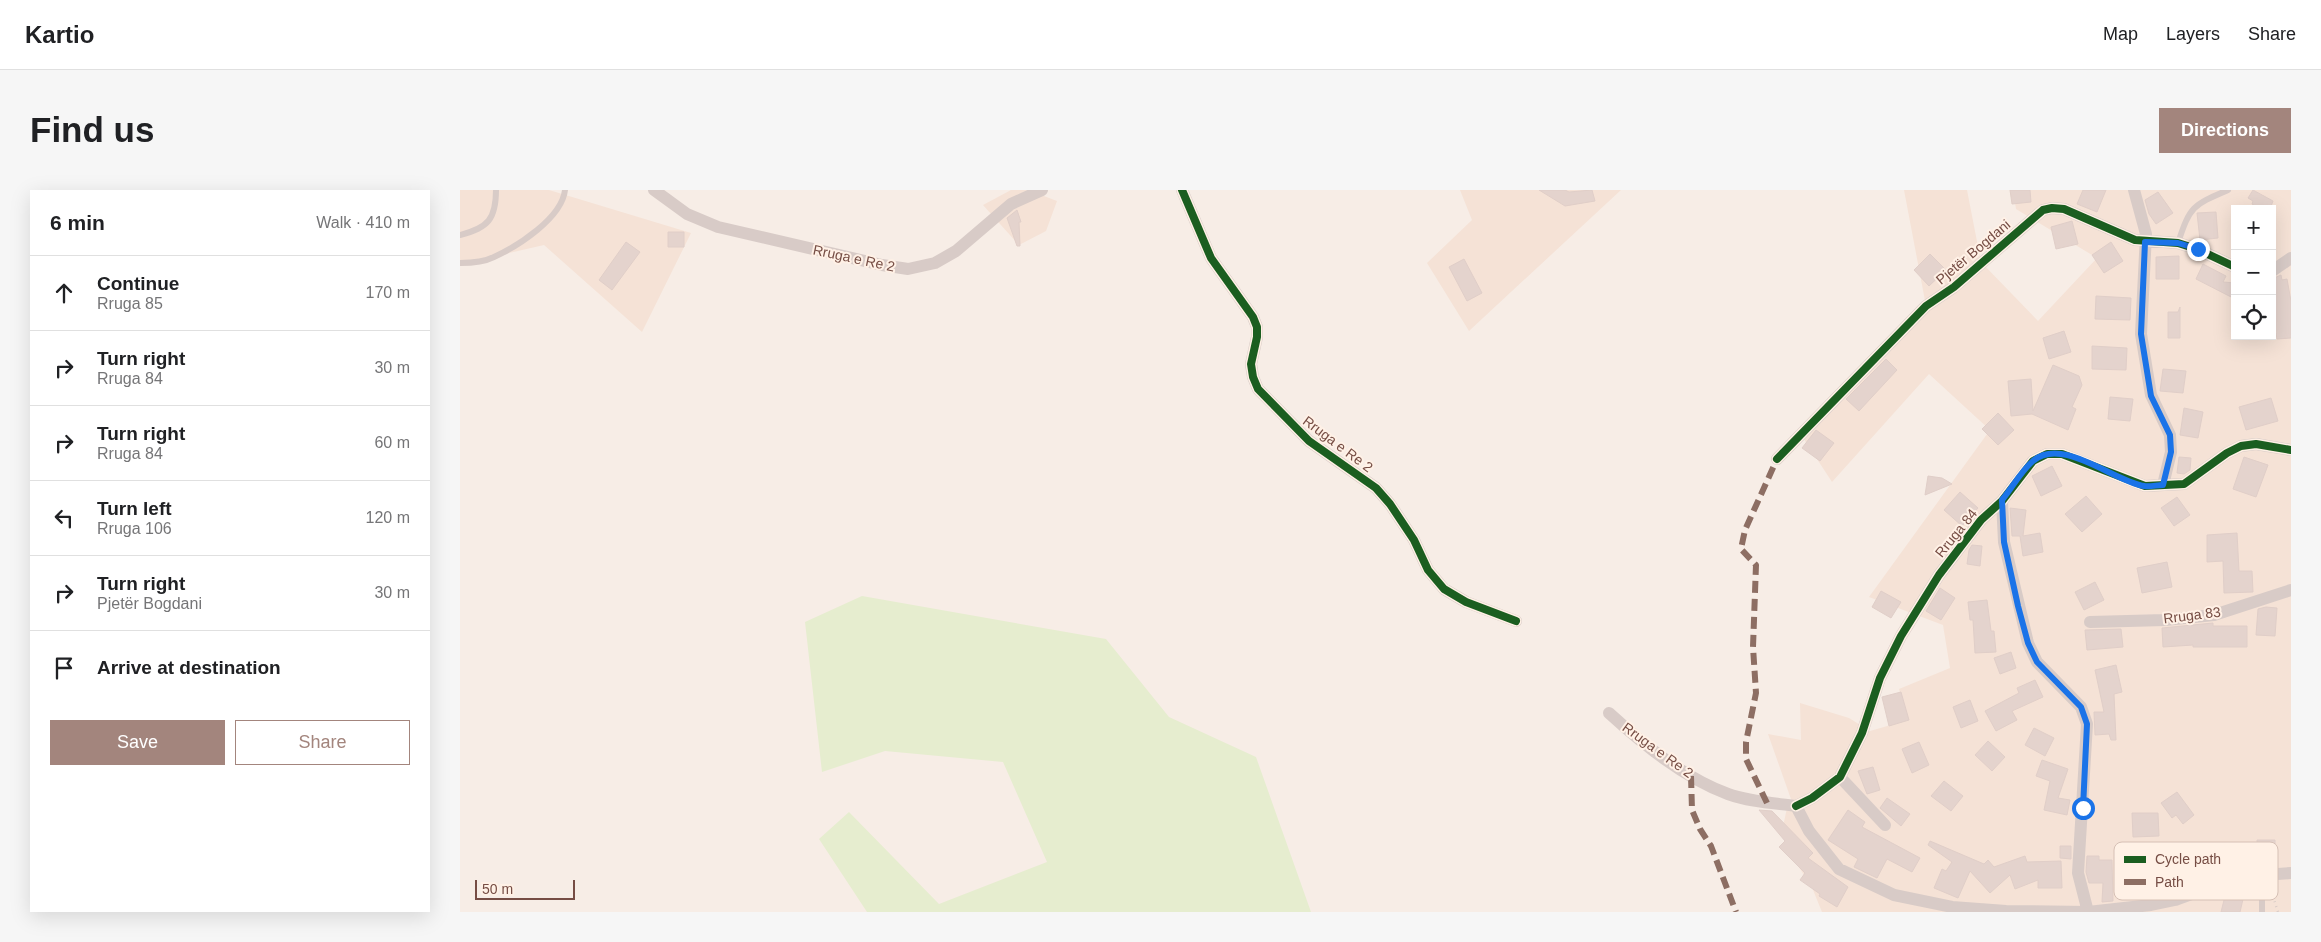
<!DOCTYPE html>
<meta charset="utf-8">
<style>
:root{--surface:#fff;--page:#f6f6f6;--text:#202124;--muted:#757577;--line:#e0e0e0;--accent:#a3857d}
body{margin:0;font-family:Helvetica,sans-serif;background:var(--page);color:var(--text)}
.controls{position:absolute;right:15px;top:15px;display:grid;overflow:hidden;border-radius:0px;box-shadow:0 5px 20px #0002}
.controls button{width:45px;height:45px;display:grid;place-items:center;padding:0;border:0;border-bottom:1px solid var(--line);background:var(--surface);color:var(--text);font:25px sans-serif}
.scale{position:absolute;left:15px;bottom:12px;width:100px;box-sizing:border-box;padding-left:5px;border:2px solid #764d44;border-top:0;font-size:14px;line-height:18px;white-space:nowrap;color:#764d44;-webkit-text-stroke:4px #fff1e6;paint-order:stroke}
.stop{position:absolute;width:15px;height:15px;margin:-11px;border:4px solid #1a73e8;border-radius:50%;background:#fff}
.stop.end{background:#1a73e8;border-color:#fff;box-shadow:0 1px 5px #0008}
.list{margin:0;padding:0;list-style:none}
h2{display:flex;justify-content:space-between;align-items:center;height:65px;margin:0;padding:0 20px;font-size:21px}
h2 small{font-size:16px;font-weight:400;color:var(--muted)}
.list li{display:grid;grid-template-columns:32px 1fr auto;gap:15px;align-items:center;box-sizing:border-box;height:75px;padding:0 20px;border-top:1px solid var(--line)}
.list b{display:block;font-size:19px;white-space:nowrap}
.list p{margin:0;font-size:16px;white-space:nowrap;color:var(--muted)}
.list em{font-size:16px;font-style:normal;color:var(--muted)}
.actions{display:flex;gap:10px;padding:15px 20px}
.actions a{flex:1;padding:11px 0;border:1px solid var(--accent);border-radius:0px;text-align:center;font-size:18px;color:var(--accent)}
.actions .main{background:var(--accent);color:#fff}
.icon{flex:none;width:28px;height:28px;fill:none;stroke:currentColor;stroke-width:2;stroke-linecap:round;stroke-linejoin:round}
.map{position:relative;flex:none;width:1831px;height:722px;overflow:hidden;border-radius:0px}
header{display:flex;align-items:center;gap:30px;box-sizing:border-box;height:70px;padding:0 25px;background:var(--surface);border-bottom:1px solid var(--line)}
header strong{font-size:24px}
nav{display:flex;gap:28px;margin-inline-start:auto;font-size:18px}
.intro{display:flex;align-items:center;justify-content:space-between;box-sizing:border-box;height:120px;padding:0 30px}
h1{margin:0;font-size:35px}
.button{padding:12px 22px;border-radius:0px;background:var(--accent);color:#fff;font-size:18px;font-weight:700}
main{display:flex;gap:30px;padding:0 30px}
aside{flex:1;background:var(--surface);border-radius:0px;box-shadow:0 5px 20px #0002}
.map>svg:first-child{display:block}
.residential{fill:#f5e2d6;fill-rule:evenodd}
.green{fill:#e6edcf}
.building{fill:#e4d3cd;stroke:#e0cec8}
.lines{fill:none;stroke-linecap:round;stroke-linejoin:round}
.path{stroke:#d8cbc7;stroke-width:2.5;stroke-dasharray:1 4;stroke-linecap:butt}
.service{stroke:#d8cbc7;stroke-width:6}
.minor{stroke:#d8cbc7;stroke-width:12}
.quiet{stroke:#8d6e63;stroke-width:6;stroke-dasharray:12 6;stroke-linecap:butt}
.cycleway-casing{stroke:#fff1e6;stroke-width:11}
.cycleway{stroke:#1b5e20;stroke-width:8}
.route{stroke:#1a73e8;stroke-width:6}
.labels{text-anchor:middle;dominant-baseline:central;stroke-width:4;stroke-linejoin:round;paint-order:stroke}
.street-label{font-size:14px;fill:#764d44;stroke:#fff1e6}
.key{fill:#fff1e6;stroke:#d6c0b5;stroke-width:1}
.key-label{font-size:14px;fill:#764d44}
</style>
<header>
<strong>Kartio</strong>
<nav><a>Map</a><a>Layers</a><a>Share</a></nav>
</header>
<div class="intro"><h1>Find us</h1><a class="button">Directions</a></div>
<main>
<aside>
<h2>6 min<small>Walk · 410 m</small></h2>
<ul class="list">
<li><svg class="icon" aria-label="ahead" viewBox="0 0 24 24"><path d="M12 20V5M6 11l6-6 6 6"/></svg><div><b>Continue</b><p>Rruga 85</p></div><em>170 m</em></li>
<li><svg class="icon" aria-label="right" viewBox="0 0 24 24"><path d="M7 20v-9h11M14 6l5 5-5 5"/></svg><div><b>Turn right</b><p>Rruga 84</p></div><em>30 m</em></li>
<li><svg class="icon" aria-label="right" viewBox="0 0 24 24"><path d="M7 20v-9h11M14 6l5 5-5 5"/></svg><div><b>Turn right</b><p>Rruga 84</p></div><em>60 m</em></li>
<li><svg class="icon" aria-label="left" viewBox="0 0 24 24"><path d="M17 20v-9H6M10 6l-5 5 5 5"/></svg><div><b>Turn left</b><p>Rruga 106</p></div><em>120 m</em></li>
<li><svg class="icon" aria-label="right" viewBox="0 0 24 24"><path d="M7 20v-9h11M14 6l5 5-5 5"/></svg><div><b>Turn right</b><p>Pjetër Bogdani</p></div><em>30 m</em></li>
<li><svg class="icon" aria-label="arrive" viewBox="0 0 24 24"><path d="M6 21V4h12l-3 4 3 4H6"/></svg><div><b>Arrive at destination</b></div></li>
</ul>
<div class="actions"><a class="main">Save</a><a>Share</a></div>
</aside>
<div class="map">
<svg width="1831" height="722" viewBox="0 0 1831 722">
<rect width="100%" height="100%" fill="#f7ede6"/>
<path class="residential" d="M 0,0 L 89,0 L 231,43 L 182,142 L 84,55 L 0,74 Z
M 551,0 L 568,0 L 597,11 L 586,41 L 559,55 L 523,15 Z
M 1000,0 L 1161,0 L 1009,141 L 967,73 L 1012,30 Z
M 1444,0 L 1507,0 L 1521,72 L 1578,131 L 1637,68 L 1556,19 L 1553,0 L 1831,0 L 1831,722 L 1362,722 L 1351,695 L 1327,660 L 1322,641 L 1327,618 L 1332,612 L 1308,544 L 1341,550 L 1340,513 L 1389,528 L 1410,541 L 1448,530 L 1439,499 L 1490,478 L 1483,435 L 1409,407 L 1530,240 L 1469,184 L 1372,292 L 1342,246 L 1466,116 ZM 1775,19 L 1812,19 L 1812,146 L 1775,146 Z"/>
<path class="green" d="M 402,406 L 646,449 L 709,527 L 796,567 L 851,722 L 407,722 L 359,649 L 389,622 L 479,714 L 587,672 L 543,572 L 425,561 L 362,582 L 345,432 Z"/>
<path class="building" d="M 1079,0 L 1105,0 L 1109,2 L 1132,0 L 1135,11 L 1105,16 Z
M 1550,0 L 1570,0 L 1571,12 L 1552,14 Z
M 1623,0 L 1646,0 L 1637,22 L 1617,14 Z
M 1793,0 L 1813,11 L 1810,19 L 1798,18 L 1792,14 L 1793,11 L 1788,8 Z
M 1698,2 L 1713,23 L 1696,34 L 1689,24 L 1685,10 Z
M 557,20 L 561,32 L 559,32 L 560,56 L 557,56 L 547,28 Z
M 1756,22 L 1758,48 L 1740,50 L 1737,23 Z
M 1612,31 L 1618,54 L 1596,59 L 1591,37 Z
M 208,42 L 224,42 L 224,57 L 208,57 Z
M 166,52 L 180,62 L 152,100 L 139,90 Z
M 1651,52 L 1663,71 L 1644,83 L 1632,65 Z
M 1470,64 L 1486,80 L 1469,96 L 1454,80 Z
M 1719,66 L 1719,89 L 1696,89 L 1696,67 Z
M 1004,69 L 1022,103 L 1007,111 L 989,77 Z
M 1743,74 L 1766,86 L 1763,92 L 1775,93 L 1775,109 L 1736,89 Z
M 1821,85 L 1822,90 L 1827,89 L 1831,111 L 1831,148 L 1817,149 L 1816,143 L 1812,143 L 1812,89 Z
M 1636,106 L 1671,108 L 1670,130 L 1635,129 Z
M 1720,117 L 1720,148 L 1708,148 L 1708,122 L 1718,122 Z
M 1604,141 L 1611,162 L 1589,169 L 1583,148 Z
M 1632,156 L 1667,158 L 1666,180 L 1632,179 Z
M 1426,169 L 1437,180 L 1399,221 L 1386,209 Z
M 1593,175 L 1619,186 L 1622,195 L 1612,217 L 1616,219 L 1608,240 L 1572,224 L 1551,226 L 1548,191 L 1571,189 L 1573,221 Z
M 1703,179 L 1726,181 L 1723,203 L 1700,201 Z
M 1650,207 L 1673,209 L 1670,231 L 1648,229 Z
M 1811,208 L 1818,231 L 1786,240 L 1779,217 Z
M 1724,218 L 1743,222 L 1738,248 L 1720,245 Z
M 1538,223 L 1554,240 L 1538,255 L 1522,239 Z
M 1356,240 L 1374,253 L 1360,271 L 1342,258 Z
M 1719,267 L 1731,268 L 1730,280 L 1724,284 L 1717,283 Z
M 1784,267 L 1808,275 L 1796,307 L 1773,299 Z
M 1592,276 L 1602,296 L 1581,306 L 1572,286 Z
M 1468,286 L 1482,288 L 1492,294 L 1465,305 Z
M 1500,302 L 1518,318 L 1502,336 L 1484,320 Z
M 1626,306 L 1642,324 L 1622,342 L 1605,324 Z
M 1717,307 L 1730,325 L 1714,336 L 1701,318 Z
M 1550,318 L 1566,320 L 1563,346 L 1580,343 L 1583,362 L 1563,366 L 1560,346 L 1552,346 Z
M 1777,343 L 1779,381 L 1792,381 L 1793,402 L 1764,403 L 1763,371 L 1747,372 L 1747,345 Z
M 1512,355 L 1522,356 L 1520,376 L 1507,374 L 1509,360 Z
M 1707,372 L 1712,397 L 1682,403 L 1677,378 Z
M 1635,392 L 1644,410 L 1624,420 L 1615,402 Z
M 1480,398 L 1495,408 L 1481,430 L 1466,421 Z
M 1421,401 L 1441,412 L 1431,428 L 1412,417 Z
M 1527,410 L 1531,441 L 1534,441 L 1536,462 L 1515,463 L 1513,430 L 1510,430 L 1508,412 Z
M 1806,417 L 1817,418 L 1815,446 L 1796,445 L 1798,419 Z
M 1753,433 L 1753,436 L 1787,436 L 1787,457 L 1733,457 L 1733,455 L 1703,457 L 1702,438 Z
M 1661,439 L 1663,457 L 1627,460 L 1625,440 Z
M 1551,462 L 1556,478 L 1540,484 L 1534,468 Z
M 1656,475 L 1662,502 L 1654,504 L 1656,550 L 1651,550 L 1649,544 L 1635,545 L 1634,522 L 1644,522 L 1635,480 Z
M 1575,490 L 1583,507 L 1552,521 L 1557,530 L 1536,541 L 1525,521 L 1559,503 L 1557,498 Z
M 1441,502 L 1449,530 L 1429,536 L 1422,507 Z
M 1510,510 L 1518,531 L 1501,538 L 1493,517 Z
M 1574,538 L 1594,548 L 1585,566 L 1565,555 Z
M 1528,551 L 1545,567 L 1532,581 L 1515,565 Z
M 1459,552 L 1469,575 L 1452,583 L 1442,559 Z
M 1582,570 L 1608,579 L 1598,608 L 1610,610 L 1607,625 L 1584,620 L 1590,591 L 1576,586 Z
M 1413,577 L 1420,600 L 1407,604 L 1398,581 Z
M 1484,591 L 1503,606 L 1491,621 L 1471,606 Z
M 1717,602 L 1734,625 L 1723,634 L 1716,625 L 1712,628 L 1701,613 Z
M 1427,608 L 1450,624 L 1441,636 L 1420,618 Z
M 1299,620 L 1312,621 L 1353,663 L 1348,668 L 1388,697 L 1377,717 L 1359,706 L 1360,704 L 1340,690 L 1345,683 L 1319,657 L 1325,651 Z
M 1388,620 L 1405,632 L 1402,637 L 1460,668 L 1452,682 L 1427,669 L 1417,688 L 1394,677 L 1398,669 L 1368,650 Z
M 1672,623 L 1698,623 L 1699,646 L 1673,647 Z
M 1797,650 L 1815,650 L 1815,676 L 1797,677 Z
M 1470,651 L 1524,674 L 1528,670 L 1534,677 L 1565,666 L 1567,672 L 1601,671 L 1602,698 L 1578,698 L 1578,690 L 1555,699 L 1550,685 L 1530,703 L 1510,681 L 1498,708 L 1474,698 L 1482,679 L 1486,681 L 1492,672 L 1468,655 Z
M 1600,656 L 1611,656 L 1611,669 L 1600,668 Z
M 1627,666 L 1639,666 L 1639,670 L 1652,670 L 1653,711 L 1642,712 L 1643,693 L 1629,693 L 1626,682 Z
M 1790,694 L 1792,703 L 1784,705 L 1780,722 L 1761,722 L 1765,706 L 1776,709 L 1772,698 Z"/>
<g class="lines">
<path class="path" d="M 1810,697 L 1818,722"/>
<path class="service" d="M 0,45 C 28,38 36,29 36,0
M 1718,53 C 1730,16 1733,15 1768,0
M 0,73 C 11,73 24,72 34,67 C 58,56 102,28 105,0
M 1795,686 L 1802,710 L 1802,722"/>
<path class="minor" d="M 194,0 L 227,24 L 258,37 L 422,75 L 448,79 L 475,73 L 496,61 L 551,14 L 582,0
M 722,0 L 751,68 L 793,127 L 797,137 L 797,147 L 791,174 L 793,187 L 798,199 L 849,251 L 916,298 L 930,314 L 954,350 L 968,380 L 984,399 L 1006,412 L 1056,431
M 1674,0 L 1686,44 L 1681,144 L 1691,205 L 1710,245 L 1711,262 L 1703,295
M 1812,81 L 1831,68
M 1317,269 L 1466,116 L 1494,97 L 1583,20 L 1592,18 L 1604,19 L 1675,50 L 1718,53 L 1737,59 L 1775,77
M 1542,311 L 1544,352 L 1568,453 L 1577,472 L 1621,517 L 1627,534 L 1618,683 L 1628,722
M 1630,432 L 1705,430 L 1754,425 L 1831,400
M 1149,523 C 1183,554 1224,588 1268,604 C 1290,612 1314,613 1336,616
M 1380,587 L 1425,635
M 1336,616 L 1352,608 L 1380,587 L 1402,543 L 1420,488 L 1441,446 L 1479,385 L 1521,330 L 1542,311 L 1573,271 L 1587,264 L 1602,264 L 1685,296 L 1724,294 L 1767,263 L 1781,256 L 1796,254 L 1831,260
M 1336,616 L 1349,641 L 1379,679 L 1434,705 L 1492,717 L 1546,721 L 1628,722 L 1691,715 L 1715,710 L 1777,687 L 1831,683"/>
<path class="quiet" d="M 1231,586 L 1232,620 L 1240,639 L 1251,656 L 1276,722
M 1307,613 L 1286,569 L 1286,552 L 1296,503 L 1293,457 L 1296,375 L 1281,359 L 1285,340 L 1317,269"/>
<defs>
<path id="cycleway" d="M 722,0 L 751,68 L 793,127 L 797,137 L 797,147 L 791,174 L 793,187 L 798,199 L 849,251 L 916,298 L 930,314 L 954,350 L 968,380 L 984,399 L 1006,412 L 1056,431
M 1317,269 L 1466,116 L 1494,97 L 1583,20 L 1592,18 L 1604,19 L 1675,50 L 1718,53 L 1737,59 L 1775,77
M 1336,616 L 1352,608 L 1380,587 L 1402,543 L 1420,488 L 1441,446 L 1479,385 L 1521,330 L 1542,311 L 1573,271 L 1587,264 L 1602,264 L 1685,296 L 1724,294 L 1767,263 L 1781,256 L 1796,254 L 1831,260"/>
</defs>
<use href="#cycleway" class="cycleway-casing"/>
<use href="#cycleway" class="cycleway"/>
</g>
<g class="lines">
<path class="route" d="M 1623,618 L 1627,534 L 1621,517 L 1577,472 L 1568,453 L 1558,416 L 1544,352 L 1542,310 C 1552,298 1561,281 1573,271 C 1602,246 1653,291 1684,296 C 1690,297 1697,295 1703,295 L 1711,262 L 1710,245 L 1691,206 L 1681,144 L 1685,52 L 1718,53 L 1738,59"/>
</g>
<g class="labels">
<g class="street-label">
<text transform="translate(1513 62) rotate(-40)">Pjetër Bogdani</text>
<text transform="translate(394 68) rotate(12)">Rruga e Re 2</text>
<text transform="translate(878 254) rotate(37)">Rruga e Re 2</text>
<text transform="translate(1496 343) rotate(-51)">Rruga 84</text>
<text transform="translate(1732 425) rotate(-7)">Rruga 83</text>
<text transform="translate(1198 560) rotate(36)">Rruga e Re 2</text>
</g>
</g>
<rect x="1654" y="652" width="164" height="58" rx="8" class="key"/>
<rect x="1664" y="666" width="22" height="7" fill="#1b5e20"/>
<rect x="1664" y="689" width="22" height="6" fill="#8d6e63"/>
<g class="key-label">
<text x="1695" y="674">Cycle path</text>
<text x="1695" y="697">Path</text>
</g>
</svg>
<div class="controls">
<button>+</button>
<button>−</button>
<button><svg class="icon" aria-label="locate" viewBox="0 0 24 24"><circle cx="12" cy="12" r="6"/><path d="M12 2v4M12 18v4M2 12h4M18 12h4"/></svg></button>
</div>
<div class="scale">50 m</div>
<div class="stop" style="left:1623px;top:618px"></div>
<div class="stop end" style="left:1738px;top:59px"></div>
</div>
</main>
